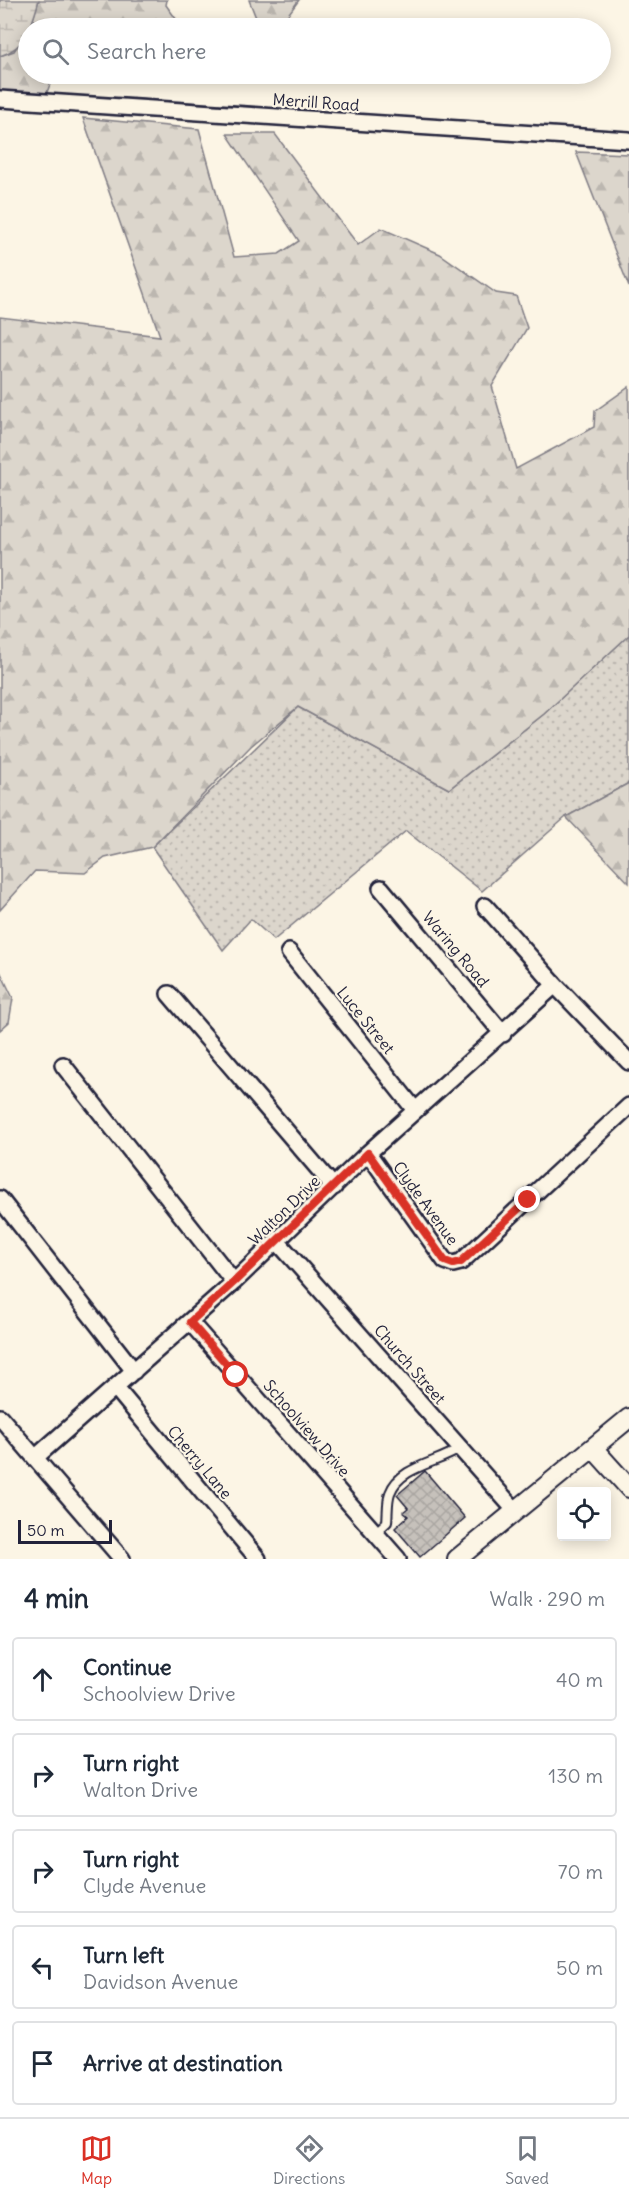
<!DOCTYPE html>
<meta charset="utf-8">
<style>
:root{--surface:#fff;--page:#f2f2f3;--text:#1f2937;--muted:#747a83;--line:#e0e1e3;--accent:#d93025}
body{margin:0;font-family:Delius,sans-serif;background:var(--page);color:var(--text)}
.controls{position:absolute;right:18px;bottom:18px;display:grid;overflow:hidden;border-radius:6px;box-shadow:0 3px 15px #0003}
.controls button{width:54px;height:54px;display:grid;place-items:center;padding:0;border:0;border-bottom:2px solid var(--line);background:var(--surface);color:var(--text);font:30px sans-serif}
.scale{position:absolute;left:18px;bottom:15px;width:94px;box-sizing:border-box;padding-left:6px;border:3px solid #22223b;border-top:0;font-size:16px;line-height:21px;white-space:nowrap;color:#22223b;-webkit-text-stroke:4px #fcf5e5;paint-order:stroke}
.stop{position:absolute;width:18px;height:18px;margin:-14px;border:4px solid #d93025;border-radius:50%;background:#fff}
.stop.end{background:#d93025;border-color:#fff;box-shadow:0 2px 6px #0008}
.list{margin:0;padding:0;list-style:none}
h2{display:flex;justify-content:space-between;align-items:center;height:78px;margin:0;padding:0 24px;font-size:26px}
h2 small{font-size:20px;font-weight:400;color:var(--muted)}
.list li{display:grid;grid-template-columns:39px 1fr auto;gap:18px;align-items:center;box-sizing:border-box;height:84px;margin:0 12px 12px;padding:0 12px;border:2px solid var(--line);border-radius:6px}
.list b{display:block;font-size:22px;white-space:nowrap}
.list p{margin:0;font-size:20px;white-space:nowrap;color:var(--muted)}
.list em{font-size:20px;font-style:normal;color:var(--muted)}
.icon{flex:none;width:33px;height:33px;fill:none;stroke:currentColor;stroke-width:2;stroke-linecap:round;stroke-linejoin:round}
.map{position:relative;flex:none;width:629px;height:1559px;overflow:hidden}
.search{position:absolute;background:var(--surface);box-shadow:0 3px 15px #0003;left:18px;right:18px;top:18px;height:66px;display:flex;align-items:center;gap:15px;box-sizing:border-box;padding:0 21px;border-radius:33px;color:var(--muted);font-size:22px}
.sheet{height:558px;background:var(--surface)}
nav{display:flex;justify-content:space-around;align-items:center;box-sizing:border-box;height:84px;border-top:2px solid var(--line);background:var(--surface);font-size:16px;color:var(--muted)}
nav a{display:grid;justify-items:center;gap:3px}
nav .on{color:var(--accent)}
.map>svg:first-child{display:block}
.grass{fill:url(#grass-dots);stroke:#7f7c84;stroke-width:1.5}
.forest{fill:url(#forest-firs);stroke:#7f7c84;stroke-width:1.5}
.wetland{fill:url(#wetland-marsh);stroke:#7f7c84;stroke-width:1.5}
.building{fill:url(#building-cross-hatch);stroke:#22223b;stroke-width:1.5}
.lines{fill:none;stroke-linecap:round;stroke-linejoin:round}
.service-casing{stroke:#22223b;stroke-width:12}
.minor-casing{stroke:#22223b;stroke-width:20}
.tertiary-casing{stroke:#22223b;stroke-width:22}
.service{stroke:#fcf5e5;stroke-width:8}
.minor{stroke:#fcf5e5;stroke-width:15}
.tertiary{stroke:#fcf5e5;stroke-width:18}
.route{stroke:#d93025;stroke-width:8}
.labels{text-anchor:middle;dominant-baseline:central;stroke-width:4.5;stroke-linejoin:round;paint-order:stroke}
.street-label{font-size:16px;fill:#22223b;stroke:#fcf5e5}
</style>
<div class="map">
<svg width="629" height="1559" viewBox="0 0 629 1559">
<defs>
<pattern id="grass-dots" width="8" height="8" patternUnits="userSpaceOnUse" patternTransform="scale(1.5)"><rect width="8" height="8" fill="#dcd6cc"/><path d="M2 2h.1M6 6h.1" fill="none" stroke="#bcb7b0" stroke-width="1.8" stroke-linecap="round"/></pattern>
<pattern id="forest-firs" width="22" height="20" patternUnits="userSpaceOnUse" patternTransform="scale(1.5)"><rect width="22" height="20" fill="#dcd6cc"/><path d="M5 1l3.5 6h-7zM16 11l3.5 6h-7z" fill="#bcb7b0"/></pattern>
<pattern id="wetland-marsh" width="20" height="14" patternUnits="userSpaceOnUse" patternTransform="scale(1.5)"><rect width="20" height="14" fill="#dcd6cc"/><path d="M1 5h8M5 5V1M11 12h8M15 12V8" fill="none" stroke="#bcb7b0"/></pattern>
<pattern id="building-cross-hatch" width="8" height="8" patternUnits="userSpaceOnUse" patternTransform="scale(1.5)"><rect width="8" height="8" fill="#c6c1bb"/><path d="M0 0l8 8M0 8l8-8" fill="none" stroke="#aaa6a2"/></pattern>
</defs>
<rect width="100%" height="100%" fill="#fcf5e5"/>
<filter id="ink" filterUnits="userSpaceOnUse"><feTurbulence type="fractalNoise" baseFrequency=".0167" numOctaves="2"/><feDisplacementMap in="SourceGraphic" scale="12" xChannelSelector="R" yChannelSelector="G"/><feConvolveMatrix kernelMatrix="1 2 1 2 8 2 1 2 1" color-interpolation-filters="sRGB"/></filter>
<g filter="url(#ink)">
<path class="grass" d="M 629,635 L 629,783 L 566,817 L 482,891 L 406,831 L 274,940 L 251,919 L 223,950 L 152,847 L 298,707 L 449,789 L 544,714 Z"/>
<path class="forest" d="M 39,0 L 167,0 L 166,5 L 179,23 L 179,28 L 30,28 Z
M 249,0 L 299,0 L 278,28 L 260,28 Z
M 28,31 L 28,74 L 54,74 L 46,95 L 0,92 L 0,56 L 14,51 Z
M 83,118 L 199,129 L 234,257 L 279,254 L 299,241 L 227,134 L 275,134 L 358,245 L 381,228 L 440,254 L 496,293 L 516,296 L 527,328 L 492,386 L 516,469 L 594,427 L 595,411 L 629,387 L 629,635 L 544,714 L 449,789 L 298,707 L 251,746 L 152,847 L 105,858 L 85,873 L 35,871 L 0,910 L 0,317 L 160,336 Z
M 576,152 L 629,154 L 629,287 Z
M 629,783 L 629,883 L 566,817 Z
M 0,971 L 13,998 L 9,1022 L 0,1030 Z"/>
<path class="wetland" d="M 0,0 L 39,0 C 32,25 27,47 0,56 Z"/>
<path class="building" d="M 425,1471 L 465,1518 L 420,1557 L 395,1528 L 408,1516 L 403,1512 L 408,1508 L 397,1495 Z"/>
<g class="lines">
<defs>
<path id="service" d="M 375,1533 L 387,1522 C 388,1513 387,1501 390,1493 C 400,1466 439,1463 461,1448"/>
<path id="minor" d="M 0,99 L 629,140
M 381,888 L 503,1034
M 485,906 L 555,985 L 629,1062
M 289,952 L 415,1110
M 169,994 L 334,1187
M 63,1065 L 234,1282
M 368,1153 L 445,1261 L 453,1264 L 461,1262 L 629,1106
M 0,1199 L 134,1371
M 277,1241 L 515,1510
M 190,1322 L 398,1559
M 115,1387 L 258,1559
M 0,1417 L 122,1559
M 36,1457 L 234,1282 L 368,1153 L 555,985"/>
<path id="tertiary" d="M 593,1448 L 629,1488
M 457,1559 L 629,1418"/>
</defs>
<use href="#service" class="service-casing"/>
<use href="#minor" class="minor-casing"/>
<use href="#tertiary" class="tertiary-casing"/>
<use href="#service" class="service"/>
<use href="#minor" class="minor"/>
<use href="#tertiary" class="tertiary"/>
</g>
</g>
<g class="lines" filter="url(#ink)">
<path class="route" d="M 236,1375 L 190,1322 L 234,1282 L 368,1153 L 445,1261 L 453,1264 L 461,1262 L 528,1200"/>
</g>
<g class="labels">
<g class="street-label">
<text transform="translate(316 102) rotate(4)">Merrill Road</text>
<text transform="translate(456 949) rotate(50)">Waring Road</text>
<text transform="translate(366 1020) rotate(51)">Luce Street</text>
<text transform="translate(426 1203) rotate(54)">Clyde Avenue</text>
<text transform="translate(284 1210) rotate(-44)">Walton Drive</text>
<text transform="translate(410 1364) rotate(49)">Church Street</text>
<text transform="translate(307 1428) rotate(49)">Schoolview Drive</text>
<text transform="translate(200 1462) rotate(50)">Cherry Lane</text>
</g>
</g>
</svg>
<div class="controls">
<button><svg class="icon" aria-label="locate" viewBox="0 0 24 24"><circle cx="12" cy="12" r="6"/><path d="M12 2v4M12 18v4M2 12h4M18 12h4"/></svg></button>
</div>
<div class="scale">50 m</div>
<div class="stop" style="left:236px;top:1375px"></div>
<div class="stop end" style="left:528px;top:1200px"></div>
<div class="search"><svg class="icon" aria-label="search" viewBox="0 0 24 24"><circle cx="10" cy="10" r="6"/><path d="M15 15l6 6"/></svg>Search here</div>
</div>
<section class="sheet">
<h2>4 min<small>Walk · 290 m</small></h2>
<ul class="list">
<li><svg class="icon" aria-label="ahead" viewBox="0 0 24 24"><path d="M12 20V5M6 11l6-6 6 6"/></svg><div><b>Continue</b><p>Schoolview Drive</p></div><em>40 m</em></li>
<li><svg class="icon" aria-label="right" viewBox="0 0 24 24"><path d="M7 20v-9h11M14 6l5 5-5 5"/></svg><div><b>Turn right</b><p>Walton Drive</p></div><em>130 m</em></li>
<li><svg class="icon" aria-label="right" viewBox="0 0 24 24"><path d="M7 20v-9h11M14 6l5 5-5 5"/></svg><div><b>Turn right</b><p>Clyde Avenue</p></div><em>70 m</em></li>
<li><svg class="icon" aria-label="left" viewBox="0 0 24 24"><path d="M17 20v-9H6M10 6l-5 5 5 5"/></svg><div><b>Turn left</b><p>Davidson Avenue</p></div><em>50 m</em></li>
<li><svg class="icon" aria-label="arrive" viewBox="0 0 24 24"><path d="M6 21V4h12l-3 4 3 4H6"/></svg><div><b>Arrive at destination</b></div></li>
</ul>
</section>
<nav>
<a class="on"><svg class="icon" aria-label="map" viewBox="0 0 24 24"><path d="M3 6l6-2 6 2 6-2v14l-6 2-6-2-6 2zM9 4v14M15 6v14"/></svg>Map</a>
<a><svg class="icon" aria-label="directions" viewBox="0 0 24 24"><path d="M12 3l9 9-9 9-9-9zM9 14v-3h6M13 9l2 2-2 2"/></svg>Directions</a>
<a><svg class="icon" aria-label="saved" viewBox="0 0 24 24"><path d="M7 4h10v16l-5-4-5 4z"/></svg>Saved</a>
</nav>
